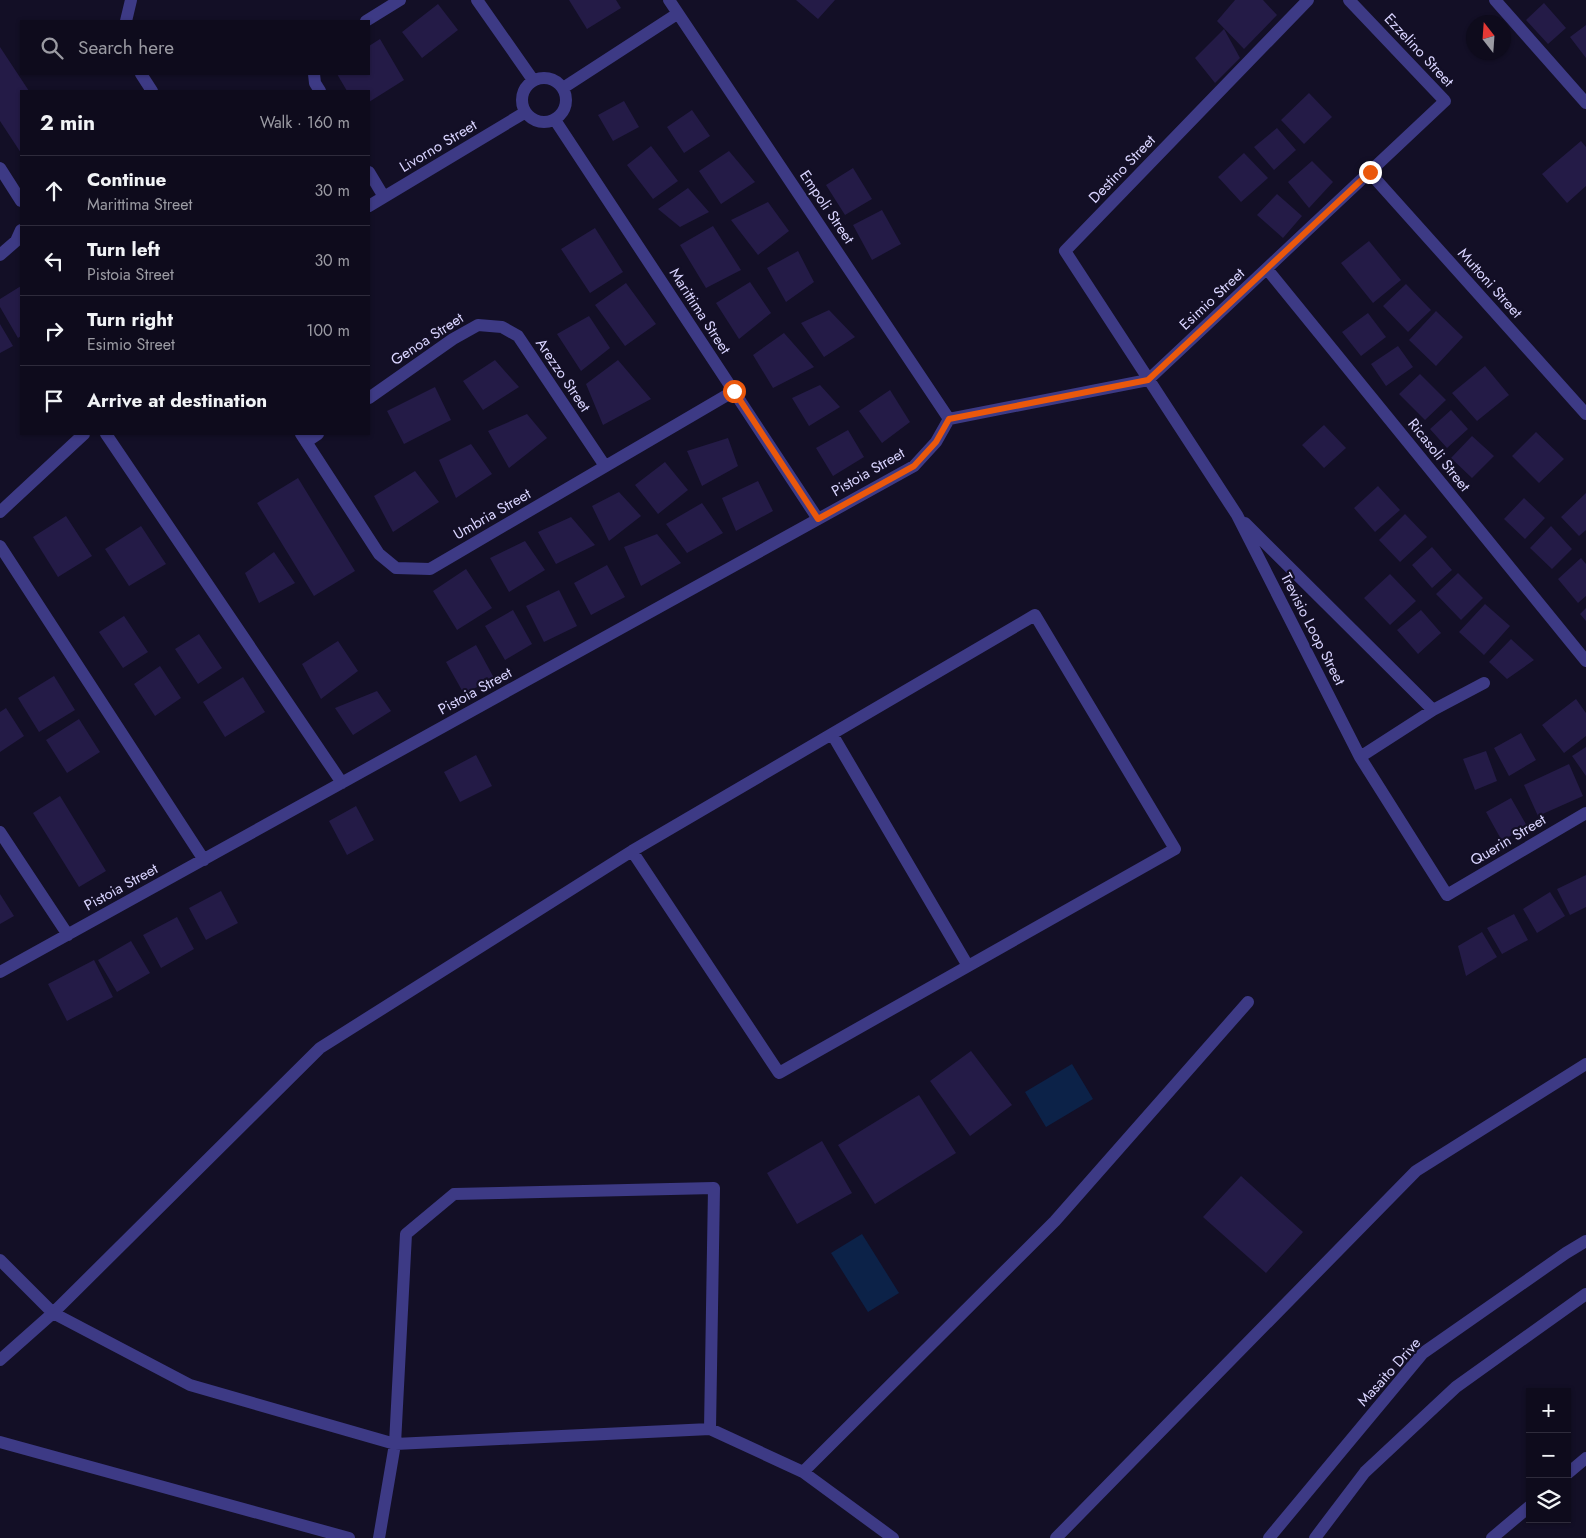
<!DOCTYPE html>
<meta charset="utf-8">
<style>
:root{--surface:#0e0b1c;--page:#1c1929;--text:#f1f3f6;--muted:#9b9ba3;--line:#2e2b3b}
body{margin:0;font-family:Jost,sans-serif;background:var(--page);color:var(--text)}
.controls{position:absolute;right:15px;bottom:15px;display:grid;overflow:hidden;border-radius:0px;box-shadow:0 1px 4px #0004}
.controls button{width:45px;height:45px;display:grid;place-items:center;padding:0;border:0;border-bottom:1px solid var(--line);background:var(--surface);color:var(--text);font:25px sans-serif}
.compass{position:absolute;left:1466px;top:15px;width:45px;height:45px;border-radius:50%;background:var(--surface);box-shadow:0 1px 4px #0004;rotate:343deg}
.stop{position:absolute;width:15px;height:15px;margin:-11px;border:4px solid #ea580c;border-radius:50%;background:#fff}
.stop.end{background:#ea580c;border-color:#fff;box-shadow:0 1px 5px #0008}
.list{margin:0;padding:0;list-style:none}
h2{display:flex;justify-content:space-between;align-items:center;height:65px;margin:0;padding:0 20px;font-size:21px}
h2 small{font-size:16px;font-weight:400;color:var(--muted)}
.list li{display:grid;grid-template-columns:32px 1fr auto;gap:15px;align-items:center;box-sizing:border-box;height:70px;padding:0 20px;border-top:1px solid var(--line)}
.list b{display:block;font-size:19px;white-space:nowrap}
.list p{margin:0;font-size:16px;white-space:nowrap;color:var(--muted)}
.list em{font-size:16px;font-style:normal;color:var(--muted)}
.icon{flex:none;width:28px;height:28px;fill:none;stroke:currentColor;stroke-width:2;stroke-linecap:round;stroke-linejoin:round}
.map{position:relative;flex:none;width:1586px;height:1538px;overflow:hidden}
.search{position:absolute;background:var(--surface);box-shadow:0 1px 4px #0004;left:20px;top:20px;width:350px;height:55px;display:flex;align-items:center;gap:12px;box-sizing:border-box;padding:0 18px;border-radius:0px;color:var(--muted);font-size:19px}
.panel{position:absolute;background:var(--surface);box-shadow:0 1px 4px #0004;left:20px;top:90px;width:350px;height:345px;border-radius:0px}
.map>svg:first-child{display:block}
.water{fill:#0c2248}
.building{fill:#241b47}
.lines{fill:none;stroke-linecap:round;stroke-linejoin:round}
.minor{stroke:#3d3a85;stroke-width:12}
.route{stroke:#ea580c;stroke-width:6}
.labels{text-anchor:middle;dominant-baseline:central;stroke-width:4.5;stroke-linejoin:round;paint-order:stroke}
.street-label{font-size:15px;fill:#d9d4ff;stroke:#130f26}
</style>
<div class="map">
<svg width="1586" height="1538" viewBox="0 0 1586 1538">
<rect width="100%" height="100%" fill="#130f26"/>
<path class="water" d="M 1072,1064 L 1093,1099 L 1046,1127 L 1025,1092 Z
M 862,1234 L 899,1293 L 868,1312 L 831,1253 Z"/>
<path class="building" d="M 569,0 L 616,0 L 621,8 L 587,29 Z
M 796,0 L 835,0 L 818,19 Z
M 1235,0 L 1263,0 L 1277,15 L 1244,49 L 1217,21 Z
M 1544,3 L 1566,28 L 1548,44 L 1526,20 Z
M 438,4 L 458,30 L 422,58 L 402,32 Z
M 1586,25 L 1586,58 L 1570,37 Z
M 1224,29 L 1240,58 L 1215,83 L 1195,58 Z
M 380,39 L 404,80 L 369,102 L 369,91 L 347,91 L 337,74 L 369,74 L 369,46 Z
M 0,47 L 29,91 L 21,91 L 21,153 L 0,121 Z
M 1309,93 L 1332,117 L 1304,144 L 1281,120 Z
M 624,101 L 639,127 L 613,141 L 598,115 Z
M 692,110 L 710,136 L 684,153 L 667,127 Z
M 1277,128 L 1296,150 L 1274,170 L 1254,147 Z
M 1581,141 L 1586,147 L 1586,186 L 1567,203 L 1542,174 Z
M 651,146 L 678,181 L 653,199 L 627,165 Z
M 729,151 L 755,182 L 721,204 L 699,171 Z
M 1244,153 L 1268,178 L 1241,202 L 1218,177 Z
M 1312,161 L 1333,182 L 1309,208 L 1288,182 Z
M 853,168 L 872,199 L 845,215 L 826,185 Z
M 688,188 L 709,212 L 680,227 L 658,209 Z
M 1277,194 L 1302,216 L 1283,238 L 1257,215 Z
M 768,202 L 789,231 L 758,255 L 731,220 Z
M 882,210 L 901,244 L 872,260 L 853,225 Z
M 713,226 L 741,270 L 706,288 L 680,245 Z
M 595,228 L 623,272 L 590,293 L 561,249 Z
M 1369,241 L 1401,280 L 1373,303 L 1341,263 Z
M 798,251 L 814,282 L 786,302 L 767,268 Z
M 750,282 L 771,313 L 739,339 L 716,303 Z
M 626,283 L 656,324 L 625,346 L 595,305 Z
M 1406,284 L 1431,310 L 1408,332 L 1383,306 Z
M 21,286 L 21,336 L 18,338 L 0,307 L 0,299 Z
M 829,310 L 855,337 L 824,357 L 801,323 Z
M 1436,311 L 1463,337 L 1436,366 L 1409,340 Z
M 1368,313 L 1386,337 L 1361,356 L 1342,332 Z
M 589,316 L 610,348 L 581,371 L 557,334 Z
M 0,324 L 13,346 L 0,353 Z
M 784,333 L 814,367 L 773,388 L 753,355 Z
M 1398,346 L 1413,367 L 1386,386 L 1371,364 Z
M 495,360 L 519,387 L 483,410 L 463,381 Z
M 618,360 L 651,399 L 603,425 L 586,384 Z
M 1485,366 L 1509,395 L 1477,421 L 1452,393 Z
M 1420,374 L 1446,400 L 1425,420 L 1399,394 Z
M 820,385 L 840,407 L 809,426 L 792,398 Z
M 435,387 L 451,420 L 404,444 L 387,411 Z
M 890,390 L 910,422 L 882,443 L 859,411 Z
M 1451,410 L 1468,429 L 1447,448 L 1430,429 Z
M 527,414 L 547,438 L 509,468 L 488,431 Z
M 1324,425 L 1346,448 L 1324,468 L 1302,445 Z
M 848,430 L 864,457 L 833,476 L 816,448 Z
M 1536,432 L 1564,459 L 1539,483 L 1512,456 Z
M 1472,436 L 1494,456 L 1472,478 L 1451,458 Z
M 728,438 L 738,466 L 702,486 L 687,451 Z
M 471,444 L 492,474 L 456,498 L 439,460 Z
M 665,462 L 688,490 L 658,514 L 635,485 Z
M 415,471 L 439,502 L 393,532 L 374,496 Z
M 298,478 L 355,571 L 314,596 L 257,503 Z
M 758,481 L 773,511 L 736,531 L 722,498 Z
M 1378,486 L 1400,510 L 1375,532 L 1354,508 Z
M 619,492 L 641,516 L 609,541 L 592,506 Z
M 1586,493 L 1586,530 L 1579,536 L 1561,517 Z
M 1524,498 L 1545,518 L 1525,539 L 1504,519 Z
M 702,503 L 723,533 L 687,553 L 666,524 Z
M 1405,514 L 1427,537 L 1400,562 L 1379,540 Z
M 66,516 L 92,556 L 58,577 L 33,537 Z
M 571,517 L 595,545 L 556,564 L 538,532 Z
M 141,526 L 166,564 L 129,586 L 105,549 Z
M 1551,526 L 1572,549 L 1552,569 L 1530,548 Z
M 657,534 L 681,563 L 641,586 L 624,547 Z
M 525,541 L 545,570 L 509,592 L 490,558 Z
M 1432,547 L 1452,570 L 1432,588 L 1412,565 Z
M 274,552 L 295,583 L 259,603 L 245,573 Z
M 1581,558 L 1586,564 L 1586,596 L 1578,603 L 1558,579 Z
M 607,565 L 625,597 L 591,615 L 574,583 Z
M 466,569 L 492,608 L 457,630 L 433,591 Z
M 1458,573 L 1483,598 L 1461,620 L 1436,594 Z
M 1390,574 L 1416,601 L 1390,625 L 1364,598 Z
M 559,590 L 577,626 L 544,642 L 526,606 Z
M 1485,604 L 1510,626 L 1484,655 L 1459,632 Z
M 1586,608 L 1586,621 L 1580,614 Z
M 513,610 L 532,644 L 505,660 L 485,626 Z
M 1421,610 L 1441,633 L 1418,654 L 1397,630 Z
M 124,616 L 148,652 L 123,668 L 99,632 Z
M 199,634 L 222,668 L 198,684 L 175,649 Z
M 1511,639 L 1534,660 L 1507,679 L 1489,662 Z
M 338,641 L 358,671 L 321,699 L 302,664 Z
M 476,645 L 494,678 L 464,694 L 446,662 Z
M 160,666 L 181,698 L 155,716 L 134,684 Z
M 54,676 L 75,710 L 39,732 L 18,698 Z
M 243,677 L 265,712 L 225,737 L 203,702 Z
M 377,691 L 391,711 L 353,735 L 335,708 Z
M 1576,699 L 1586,713 L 1586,736 L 1564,753 L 1542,725 Z
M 6,708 L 24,736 L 0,752 L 0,712 Z
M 79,719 L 100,752 L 67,773 L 46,740 Z
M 1521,733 L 1536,760 L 1509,776 L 1494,748 Z
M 1586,747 L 1586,776 L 1572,756 Z
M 1486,751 L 1497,781 L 1475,790 L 1463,759 Z
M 476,755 L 492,786 L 460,802 L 444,772 Z
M 1569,764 L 1583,796 L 1538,816 L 1524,785 Z
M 60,796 L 106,871 L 79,887 L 33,813 Z
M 1511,798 L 1527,826 L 1502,841 L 1486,812 Z
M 356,806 L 374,840 L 347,855 L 329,821 Z
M 1586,875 L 1586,907 L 1570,915 L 1557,889 Z
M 221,891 L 238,923 L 206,940 L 189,908 Z
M 1550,892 L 1565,916 L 1537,933 L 1523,909 Z
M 0,894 L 14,916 L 0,924 Z
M 1514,914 L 1528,940 L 1502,954 L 1487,928 Z
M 177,917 L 194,949 L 161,968 L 143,935 Z
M 1482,932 L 1497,957 L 1466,976 L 1458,946 Z
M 131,941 L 150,973 L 117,992 L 98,960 Z
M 94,960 L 113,997 L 67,1021 L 48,984 Z
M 971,1051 L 1012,1105 L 970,1136 L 930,1081 Z
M 919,1095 L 956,1153 L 875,1204 L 838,1145 Z
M 822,1141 L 852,1193 L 797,1224 L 767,1173 Z
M 1241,1176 L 1303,1232 L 1266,1273 L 1203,1217 Z"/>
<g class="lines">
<path class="minor" d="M 477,0 L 533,80
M 669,0 L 949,419
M 1308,0 L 1065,251 L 1237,515 L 1360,757 L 1447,895 L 1586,813
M 1495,0 L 1586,103
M 126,21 L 131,0
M 366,21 L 400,0
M 141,74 L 152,91
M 314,74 L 315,83 L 320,91
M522 100a22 22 0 1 1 44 0a22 22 0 1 1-44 0Z
M 563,88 L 677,14
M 555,120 L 818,519
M 0,168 L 21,201
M 369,172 L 384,197
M 1370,173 L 1586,414
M 369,206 L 524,113
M 0,255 L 16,241 L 21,230
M 1267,269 L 1586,661
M 369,398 L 453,339 L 478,325 L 502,327 L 518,336 L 605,466
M 949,419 L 1148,380 L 1445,101 L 1349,0
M 106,434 L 342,783
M 301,434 L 379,554 L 396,568 L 430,569 L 734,391
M 306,442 L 318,434
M 0,512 L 84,434
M 1245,523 L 1433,710
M 0,546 L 204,860
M 832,734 L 968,966
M 1360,757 L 1433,710 L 1484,683
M 0,832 L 68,935
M 0,972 L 914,466 L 936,442 L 949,419
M 0,1260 L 53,1313 L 190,1385 L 395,1444 L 710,1429 L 803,1472 L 893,1538
M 0,1360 L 53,1313 L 320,1048 L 632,851 L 1035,615 L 1175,849 L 779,1073 L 632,851
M 0,1442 L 349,1538
M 803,1472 L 1055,1221 L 1248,1002
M 1567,1474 L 1586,1458
M 379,1538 L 395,1444 L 406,1234 L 454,1194 L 714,1188 L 710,1429
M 1056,1538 L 1416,1171 L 1586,1064
M 1269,1538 L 1423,1353 L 1566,1253 L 1586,1241
M 1315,1538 L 1365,1472 L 1456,1387 L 1586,1294
M 1492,1538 L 1530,1506"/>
</g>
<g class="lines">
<path class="route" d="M 734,391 L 818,519 L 914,466 L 936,442 L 949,419 L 1148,380 L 1370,172"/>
</g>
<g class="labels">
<g class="street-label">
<text transform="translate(1419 50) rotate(47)">Ezzelino Street</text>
<text transform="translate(438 146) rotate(-31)">Livorno Street</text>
<text transform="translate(1122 169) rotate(-46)">Destino Street</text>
<text transform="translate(827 207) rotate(56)">Empoli Street</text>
<text transform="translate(1490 283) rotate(48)">Muttoni Street</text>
<text transform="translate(1212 299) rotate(-43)">Esimio Street</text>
<text transform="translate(700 311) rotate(57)">Marittima Street</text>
<text transform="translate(427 339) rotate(-33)">Genoa Street</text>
<text transform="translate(563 375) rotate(56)">Arezzo Street</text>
<text transform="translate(1439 455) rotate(51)">Ricasoli Street</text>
<text transform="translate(868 472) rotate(-30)">Pistoia Street</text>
<text transform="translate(492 514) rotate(-30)">Umbria Street</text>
<text transform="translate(1313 629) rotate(63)">Trevisio Loop Street</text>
<text transform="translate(475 691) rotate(-29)">Pistoia Street</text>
<text transform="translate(1508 840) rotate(-31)">Querin Street</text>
<text transform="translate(121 887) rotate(-29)">Pistoia Street</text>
<text transform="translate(1389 1372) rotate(-48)">Masaito Drive</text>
</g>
</g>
</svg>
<div class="controls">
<button>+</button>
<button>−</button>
<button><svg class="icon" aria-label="layers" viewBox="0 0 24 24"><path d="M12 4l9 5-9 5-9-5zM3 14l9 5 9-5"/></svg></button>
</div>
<svg class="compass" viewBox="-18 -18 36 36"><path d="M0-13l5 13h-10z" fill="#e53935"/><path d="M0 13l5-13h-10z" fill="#9b9ba3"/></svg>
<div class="stop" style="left:734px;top:391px"></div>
<div class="stop end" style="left:1370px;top:172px"></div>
<div class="search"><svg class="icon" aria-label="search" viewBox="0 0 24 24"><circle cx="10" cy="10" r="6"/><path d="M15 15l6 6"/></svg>Search here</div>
<section class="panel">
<h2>2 min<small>Walk · 160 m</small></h2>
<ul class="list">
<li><svg class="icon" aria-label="ahead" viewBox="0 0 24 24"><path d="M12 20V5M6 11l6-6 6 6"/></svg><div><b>Continue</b><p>Marittima Street</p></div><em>30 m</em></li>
<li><svg class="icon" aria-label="left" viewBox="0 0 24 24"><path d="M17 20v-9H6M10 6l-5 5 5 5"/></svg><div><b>Turn left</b><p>Pistoia Street</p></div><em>30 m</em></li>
<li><svg class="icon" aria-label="right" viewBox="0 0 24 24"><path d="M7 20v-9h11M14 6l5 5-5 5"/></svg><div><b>Turn right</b><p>Esimio Street</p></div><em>100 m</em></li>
<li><svg class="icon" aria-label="arrive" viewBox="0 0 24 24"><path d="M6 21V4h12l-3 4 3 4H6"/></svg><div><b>Arrive at destination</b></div></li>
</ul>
</section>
</div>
